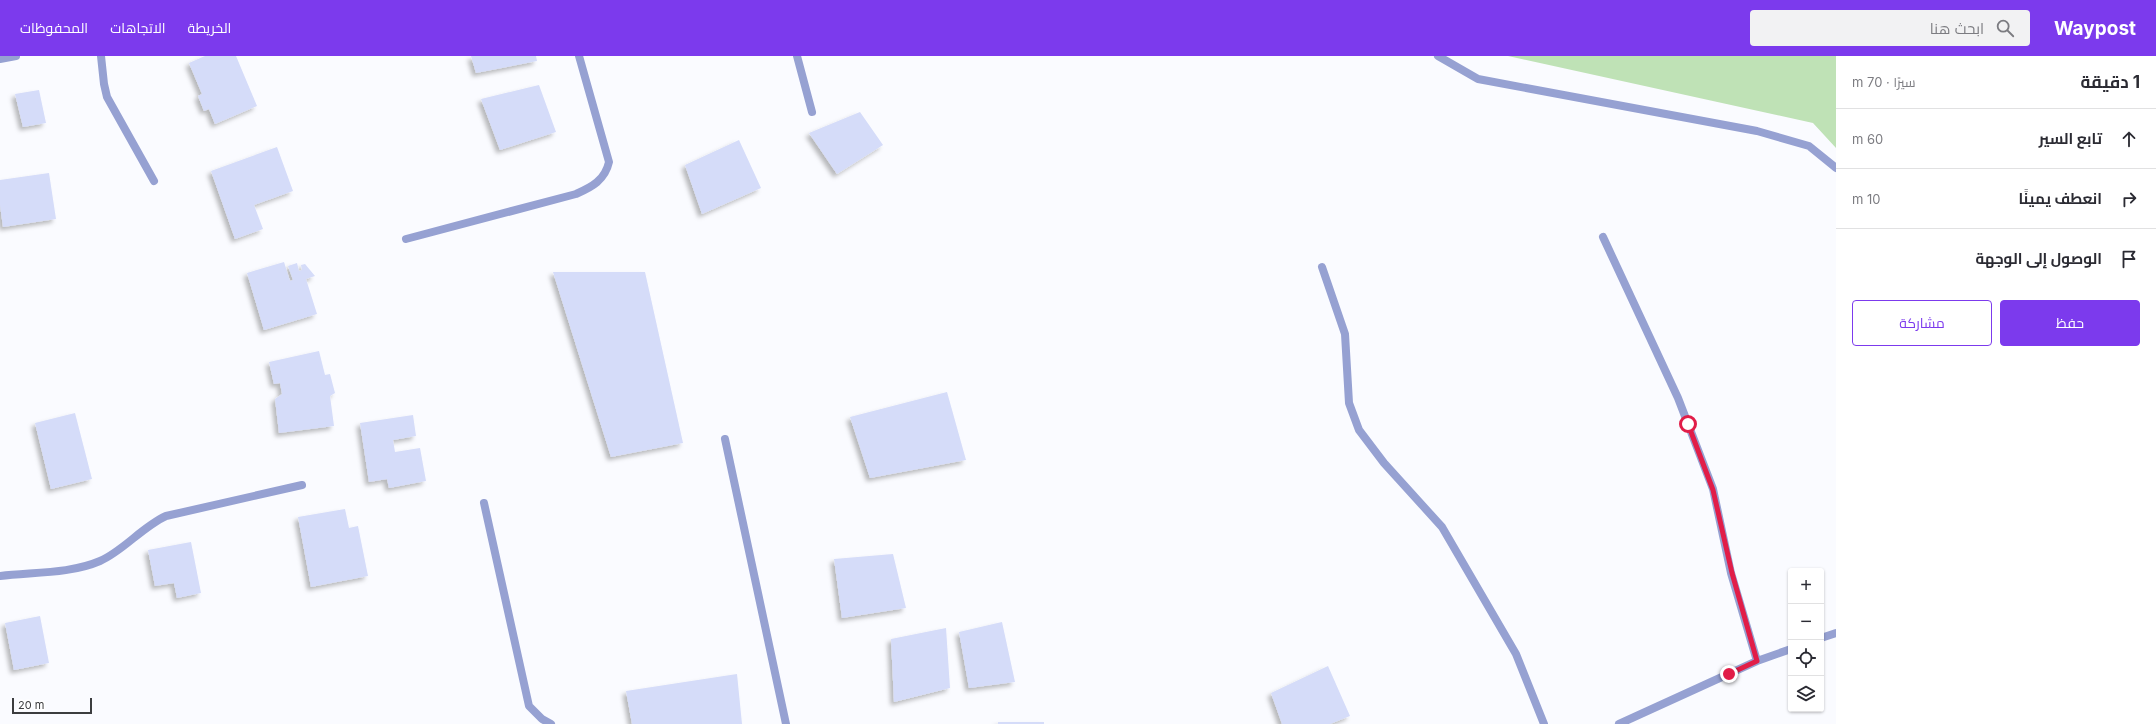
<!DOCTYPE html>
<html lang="ar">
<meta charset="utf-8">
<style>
:root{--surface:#fff;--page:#f2f2f3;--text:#2b2b33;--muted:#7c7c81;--line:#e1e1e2;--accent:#7c3aed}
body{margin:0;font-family:Inter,Cairo,sans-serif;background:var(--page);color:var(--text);direction:rtl}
.controls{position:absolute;right:12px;bottom:12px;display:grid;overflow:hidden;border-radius:4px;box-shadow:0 1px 3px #0004}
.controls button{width:36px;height:36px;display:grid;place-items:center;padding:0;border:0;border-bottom:1px solid var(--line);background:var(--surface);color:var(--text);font:20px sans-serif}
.scale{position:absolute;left:12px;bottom:10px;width:80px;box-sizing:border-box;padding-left:4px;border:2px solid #3c3d3f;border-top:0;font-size:11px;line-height:14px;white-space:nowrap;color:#3c3d3f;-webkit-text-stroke:3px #fff;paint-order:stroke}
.stop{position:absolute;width:12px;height:12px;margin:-9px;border:3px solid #e11d48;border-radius:50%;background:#fff}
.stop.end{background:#e11d48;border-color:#fff;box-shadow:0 1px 4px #0008}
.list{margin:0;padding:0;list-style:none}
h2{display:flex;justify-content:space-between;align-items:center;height:52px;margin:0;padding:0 16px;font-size:17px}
h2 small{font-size:13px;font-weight:400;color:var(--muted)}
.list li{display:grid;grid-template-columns:26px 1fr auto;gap:12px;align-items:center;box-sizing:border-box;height:60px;padding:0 16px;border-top:1px solid var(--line)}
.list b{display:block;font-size:15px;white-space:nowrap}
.list em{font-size:13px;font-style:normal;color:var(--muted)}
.actions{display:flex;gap:8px;padding:12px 16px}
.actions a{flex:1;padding:9px 0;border:1px solid var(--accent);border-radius:4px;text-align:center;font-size:14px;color:var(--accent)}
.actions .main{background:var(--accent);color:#fff}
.icon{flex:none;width:22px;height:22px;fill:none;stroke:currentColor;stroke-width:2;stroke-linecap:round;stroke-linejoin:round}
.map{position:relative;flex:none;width:1836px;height:668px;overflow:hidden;direction:ltr}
header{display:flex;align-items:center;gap:24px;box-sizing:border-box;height:56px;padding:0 20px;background:var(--accent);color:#fff}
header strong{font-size:19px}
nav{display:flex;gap:22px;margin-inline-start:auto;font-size:14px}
.search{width:280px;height:36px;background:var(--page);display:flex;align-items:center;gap:10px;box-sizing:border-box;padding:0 14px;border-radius:4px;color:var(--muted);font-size:15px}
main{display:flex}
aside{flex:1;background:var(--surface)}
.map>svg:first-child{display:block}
.green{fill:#bfe2b6}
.building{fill:#d5dcf9;filter:url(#shadow)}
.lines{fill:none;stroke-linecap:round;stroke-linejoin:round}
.minor{stroke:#96a1d2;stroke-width:8}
.route{stroke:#e11d48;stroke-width:5}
</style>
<header>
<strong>Waypost</strong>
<div class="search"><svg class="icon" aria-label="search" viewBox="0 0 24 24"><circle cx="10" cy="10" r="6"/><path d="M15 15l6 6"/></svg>ابحث هنا</div>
<nav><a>الخريطة</a><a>الاتجاهات</a><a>المحفوظات</a></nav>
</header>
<main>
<aside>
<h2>1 دقيقة<small>سيرًا · 70 m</small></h2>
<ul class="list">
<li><svg class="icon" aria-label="ahead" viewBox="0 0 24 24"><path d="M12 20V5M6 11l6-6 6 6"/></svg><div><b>تابع السير</b></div><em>60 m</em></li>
<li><svg class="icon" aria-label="right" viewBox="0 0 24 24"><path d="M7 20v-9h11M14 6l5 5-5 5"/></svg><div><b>انعطف يمينًا</b></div><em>10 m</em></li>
<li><svg class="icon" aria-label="arrive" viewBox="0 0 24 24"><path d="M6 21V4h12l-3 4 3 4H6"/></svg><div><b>الوصول إلى الوجهة</b></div></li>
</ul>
<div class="actions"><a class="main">حفظ</a><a>مشاركة</a></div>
</aside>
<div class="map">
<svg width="1836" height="668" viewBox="0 0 1836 668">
<defs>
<filter id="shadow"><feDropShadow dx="-3.5" dy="3.5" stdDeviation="2" flood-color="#0004"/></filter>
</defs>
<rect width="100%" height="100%" fill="#fafbff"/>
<path class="green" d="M 1508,0 L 1836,0 L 1836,92 L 1813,67 Z"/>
<path class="building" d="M 205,0 L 236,0 L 257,50 L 215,68 L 209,53 L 204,55 L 198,40 L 202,38 L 189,7 Z
M 471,0 L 536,0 L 537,5 L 476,17 Z
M 539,29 L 556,76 L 500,94 L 481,43 Z
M 39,34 L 46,67 L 23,71 L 15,38 Z
M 860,56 L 883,89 L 837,118 L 809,77 Z
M 739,84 L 761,132 L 702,158 L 685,109 Z
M 277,91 L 293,135 L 254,149 L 263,173 L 235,183 L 211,115 Z
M 49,117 L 56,163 L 3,171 L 0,149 L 0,124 Z
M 284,206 L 290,225 L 293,224 L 288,210 L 297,207 L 299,215 L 302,214 L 301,209 L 305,208 L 315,220 L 306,223 L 317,258 L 264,274 L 247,217 Z
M 553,216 L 645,216 L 683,387 L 611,401 Z
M 319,295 L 325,319 L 330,318 L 335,337 L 330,340 L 334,370 L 279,377 L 275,343 L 282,338 L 280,327 L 274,328 L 269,306 Z
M 947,336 L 966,404 L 870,422 L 850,361 Z
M 75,357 L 92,423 L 51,433 L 35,367 Z
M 413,359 L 416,380 L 393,384 L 395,396 L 420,392 L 426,425 L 389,432 L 387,423 L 369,426 L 360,367 Z
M 345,453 L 349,472 L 358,470 L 368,520 L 311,531 L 298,461 Z
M 191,486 L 201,537 L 177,542 L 174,527 L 155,530 L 148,494 Z
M 893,498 L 906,552 L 842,562 L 834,503 Z
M 40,560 L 49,607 L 14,614 L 5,567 Z
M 1002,566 L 1015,626 L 969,632 L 959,576 Z
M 946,572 L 950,632 L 894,646 L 891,583 Z
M 1328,610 L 1350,660 L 1330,668 L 1282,668 L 1271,637 Z
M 737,618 L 742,668 L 632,668 L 626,635 Z
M 998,666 L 1044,666 L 1044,668 L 998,668 Z"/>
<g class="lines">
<path class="minor" d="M 101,0 L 104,28 L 107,41 L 154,125
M 797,0 L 812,56
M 1438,0 L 1478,23 L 1757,75 L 1809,90 L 1836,112
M 0,3 L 16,0
M 1603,181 L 1678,342 L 1713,433 L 1731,517 L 1757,605
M 406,183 L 576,138 C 592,131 605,124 609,106 L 579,0
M 1322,211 L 1345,278 L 1349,347 L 1359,374 L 1384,407 L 1442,471 L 1516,598 L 1544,668
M 725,383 L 786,668
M 484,447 L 529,650 L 542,663 L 551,668
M 0,520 C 32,516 70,518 100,505 C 123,495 142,471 166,460 L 302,429
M 1821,582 L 1836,577
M 1619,668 L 1757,605 L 1791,593"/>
</g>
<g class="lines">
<path class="route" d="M 1688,368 L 1713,434 L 1732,517 L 1757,605 L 1729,618"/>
</g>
</svg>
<div class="controls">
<button>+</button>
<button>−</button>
<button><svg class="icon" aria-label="locate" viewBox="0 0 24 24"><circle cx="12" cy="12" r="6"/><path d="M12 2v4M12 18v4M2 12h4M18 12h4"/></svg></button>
<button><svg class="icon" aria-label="layers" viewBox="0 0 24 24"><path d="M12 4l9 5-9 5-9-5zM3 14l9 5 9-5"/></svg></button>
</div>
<div class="scale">20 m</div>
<div class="stop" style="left:1688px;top:368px"></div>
<div class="stop end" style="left:1729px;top:618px"></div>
</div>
</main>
